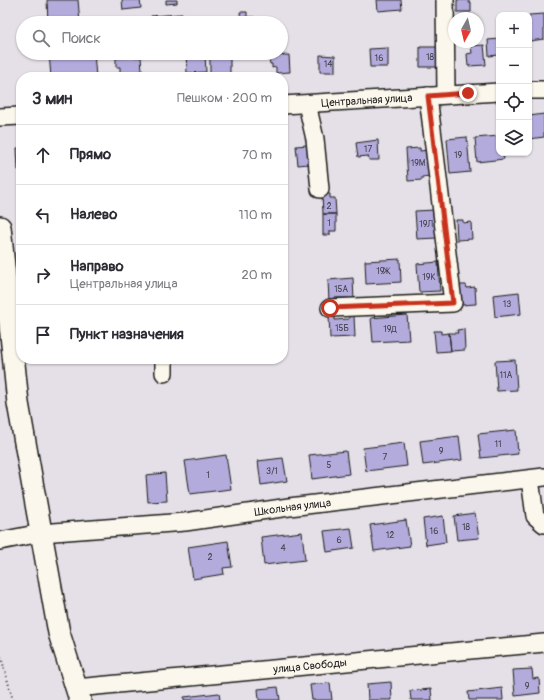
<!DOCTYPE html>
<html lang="ru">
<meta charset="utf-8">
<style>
:root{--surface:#fff;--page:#f7f7f7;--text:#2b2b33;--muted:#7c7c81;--line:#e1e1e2}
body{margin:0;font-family:Pangolin,sans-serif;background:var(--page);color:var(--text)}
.controls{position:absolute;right:12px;top:12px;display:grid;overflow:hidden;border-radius:8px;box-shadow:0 1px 3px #0004}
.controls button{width:36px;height:36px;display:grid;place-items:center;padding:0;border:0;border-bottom:1px solid var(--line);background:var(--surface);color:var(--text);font:20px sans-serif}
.compass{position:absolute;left:448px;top:12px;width:36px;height:36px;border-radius:50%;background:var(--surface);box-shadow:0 1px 3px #0004;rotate:188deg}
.stop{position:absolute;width:12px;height:12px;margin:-9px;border:3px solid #c8321e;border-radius:50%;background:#fff}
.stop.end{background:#c8321e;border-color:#fff;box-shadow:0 1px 4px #0008}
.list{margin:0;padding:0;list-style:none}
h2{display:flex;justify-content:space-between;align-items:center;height:52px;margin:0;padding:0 16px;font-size:17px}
h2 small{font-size:13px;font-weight:400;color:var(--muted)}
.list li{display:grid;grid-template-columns:26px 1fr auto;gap:12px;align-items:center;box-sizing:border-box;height:60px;padding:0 16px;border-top:1px solid var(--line)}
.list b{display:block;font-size:15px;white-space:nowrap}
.list p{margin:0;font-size:13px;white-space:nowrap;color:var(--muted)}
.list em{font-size:13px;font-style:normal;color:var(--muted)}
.icon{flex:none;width:22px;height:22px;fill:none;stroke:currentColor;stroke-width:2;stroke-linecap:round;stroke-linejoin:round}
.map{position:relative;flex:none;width:544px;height:700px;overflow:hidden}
.search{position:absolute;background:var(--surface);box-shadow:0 1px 3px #0004;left:16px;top:16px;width:272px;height:44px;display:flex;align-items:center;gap:10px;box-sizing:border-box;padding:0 14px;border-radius:22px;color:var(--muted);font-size:15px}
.panel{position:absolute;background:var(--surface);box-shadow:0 1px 3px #0004;left:16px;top:72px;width:272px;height:292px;border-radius:16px}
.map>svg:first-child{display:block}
.building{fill:#b3abdc;stroke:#1c1c1c}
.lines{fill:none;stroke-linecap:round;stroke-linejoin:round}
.minor-casing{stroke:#1c1c1c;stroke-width:20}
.major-casing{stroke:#1c1c1c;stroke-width:24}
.path{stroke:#1c1c1c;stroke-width:2;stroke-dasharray:1 3;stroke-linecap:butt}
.minor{stroke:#fbf7ec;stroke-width:17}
.major{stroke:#fbf7ec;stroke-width:21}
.route{stroke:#c8321e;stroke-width:5}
.labels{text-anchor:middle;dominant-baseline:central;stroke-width:3;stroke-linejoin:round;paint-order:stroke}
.number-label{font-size:9px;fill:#42404c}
.street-label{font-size:11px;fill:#1c1c1c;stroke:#fbf7ec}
</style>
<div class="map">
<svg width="544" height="700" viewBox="0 0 544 700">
<rect width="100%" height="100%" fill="#e5e0e7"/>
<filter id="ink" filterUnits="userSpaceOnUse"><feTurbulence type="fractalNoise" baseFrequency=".025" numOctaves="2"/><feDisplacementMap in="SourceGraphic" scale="8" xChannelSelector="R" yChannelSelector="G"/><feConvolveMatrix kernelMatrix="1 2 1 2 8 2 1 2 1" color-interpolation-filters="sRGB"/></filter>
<g filter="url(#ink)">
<path class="building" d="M 47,0 L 78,0 L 80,23 L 48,23 Z
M 122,0 L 140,0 L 141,8 L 123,10 Z
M 166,0 L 177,0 L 177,3 L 166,4 Z
M 377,0 L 401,0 L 402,9 L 378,11 Z
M 457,0 L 469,0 L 469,3 L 471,3 L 471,12 L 457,12 Z
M 240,12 L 247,12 L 247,17 L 254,17 L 254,23 L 241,23 Z
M 182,14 L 182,23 L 152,23 L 151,16 Z
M 544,14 L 544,39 L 530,41 L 529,15 Z
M 499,39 L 499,55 L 489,56 L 488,40 Z
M 484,45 L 486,65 L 468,66 L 467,54 L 472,53 L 471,46 Z
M 420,47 L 440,47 L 440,67 L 420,67 Z
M 388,48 L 388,67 L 370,67 L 369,49 Z
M 49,53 L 94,53 L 96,77 L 51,77 Z
M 186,53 L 205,54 L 206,72 L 187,73 Z
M 210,53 L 230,53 L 230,77 L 210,77 Z
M 289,55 L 290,72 L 276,73 L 276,67 L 272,68 L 272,64 L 270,64 L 269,59 L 271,58 L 271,56 Z
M 320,55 L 335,56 L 335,72 L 320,72 Z
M 141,57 L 142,71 L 138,72 L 138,75 L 120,76 L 120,67 L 116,67 L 116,58 Z
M 544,114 L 544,137 L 529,139 L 529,116 Z
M 499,136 L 499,153 L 503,153 L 504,159 L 477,162 L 475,138 Z
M 467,137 L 470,172 L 450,174 L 447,139 Z
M 378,140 L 379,160 L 369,160 L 368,156 L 358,157 L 356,143 Z
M 307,145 L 309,164 L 298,165 L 296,146 Z
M 17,148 L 21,148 L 21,170 L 18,170 Z
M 420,148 L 420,151 L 428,150 L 430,176 L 422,177 L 422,180 L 408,181 L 406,149 Z
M 322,193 L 330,194 L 330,198 L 335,198 L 336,214 L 323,214 Z
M 435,210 L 437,238 L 417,239 L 415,211 Z
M 323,214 L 336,214 L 336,231 L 330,231 L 330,235 L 323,235 Z
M 456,220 L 463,220 L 463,223 L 471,222 L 472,239 L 457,240 Z
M 400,259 L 401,282 L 366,284 L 365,261 Z
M 438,262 L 440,291 L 419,292 L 417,264 Z
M 353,278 L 354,301 L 348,301 L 348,298 L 334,298 L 334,302 L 329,302 L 328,280 Z
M 459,285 L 466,285 L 467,288 L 475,287 L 476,304 L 461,305 Z
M 519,292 L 521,314 L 495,317 L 493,295 Z
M 349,315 L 354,315 L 355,337 L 330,338 L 329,316 L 335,316 L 335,320 L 349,319 Z
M 407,315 L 409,340 L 373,342 L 371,318 Z
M 464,329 L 465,350 L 451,351 L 449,333 L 458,333 L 457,330 Z
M 434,331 L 441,331 L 441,334 L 449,333 L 451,351 L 436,352 Z
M 138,359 L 150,359 L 150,361 L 138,363 Z
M 515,360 L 517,390 L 497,391 L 495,361 Z
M 516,430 L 518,454 L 481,458 L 478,434 Z
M 459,436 L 462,460 L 423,465 L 420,441 Z
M 404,443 L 407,466 L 366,471 L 363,448 Z
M 346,451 L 349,474 L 312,479 L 309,455 Z
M 226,455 L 231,489 L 190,494 L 185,461 Z
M 283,458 L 287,481 L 261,485 L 258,461 Z
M 165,473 L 167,501 L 148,502 L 146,475 Z
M 475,513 L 479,538 L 457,540 L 454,516 Z
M 443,516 L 446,542 L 426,545 L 423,519 Z
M 406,520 L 410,546 L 374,551 L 370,525 Z
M 351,528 L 354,548 L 327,552 L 324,531 Z
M 302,532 L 305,560 L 264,565 L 261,537 Z
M 228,541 L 232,567 L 223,568 L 224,574 L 193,579 L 188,547 Z
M 532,669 L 533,679 L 539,678 L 540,693 L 515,696 L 513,670 Z
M 391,682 L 392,700 L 368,700 L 367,684 Z
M 330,683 L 332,700 L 312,700 L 310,685 Z
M 278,687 L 280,700 L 259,700 L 258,689 Z
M 502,688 L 503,700 L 469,700 L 468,692 Z
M 431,689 L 432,700 L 411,700 L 410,691 Z
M 219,693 L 220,700 L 184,700 L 184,697 Z"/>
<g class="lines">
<defs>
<g id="minor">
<path d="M 445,0 L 446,94"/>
<path d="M 529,90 L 544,90"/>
<path d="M 307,104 L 315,139 L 320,189"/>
<path id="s1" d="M 283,105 L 499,92"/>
<path d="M 0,117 L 21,116"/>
<path d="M 330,308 L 453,303 L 428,96"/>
<path d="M 164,359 L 164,373"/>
<path d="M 530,479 L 535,516 L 544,524"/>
<path id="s2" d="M 0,541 L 41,533 L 185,522 L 289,507 L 544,477"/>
<path id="s3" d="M 76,688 L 544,643"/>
</g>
<path id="major" d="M 0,227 L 18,403 L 59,633 L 80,700"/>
</defs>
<use href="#minor" class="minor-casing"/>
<use href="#major" class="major-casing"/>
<path class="path" d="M 0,653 L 13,700"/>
<use href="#minor" class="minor"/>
<use href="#major" class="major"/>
</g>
</g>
<g class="lines" filter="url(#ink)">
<path class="route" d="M 330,308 L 453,303 L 428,96 L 468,93"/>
</g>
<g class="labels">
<g class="number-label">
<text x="430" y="57">18</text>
<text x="379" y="58">16</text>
<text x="328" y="64">14</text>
<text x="368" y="149">17</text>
<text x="458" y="155">19</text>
<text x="418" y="163">19М</text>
<text x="329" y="206">2</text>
<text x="329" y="223">1</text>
<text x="426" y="224">19Л</text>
<text x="383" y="271">19Ж</text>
<text x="429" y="277">19К</text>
<text x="341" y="289">15А</text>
<text x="507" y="304">13</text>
<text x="342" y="328">15Б</text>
<text x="390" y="329">19Д</text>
<text x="506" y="375">11А</text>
<text x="498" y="444">11</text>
<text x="441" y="451">9</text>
<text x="385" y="457">7</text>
<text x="329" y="465">5</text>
<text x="272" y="471">3/1</text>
<text x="208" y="475">1</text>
<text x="466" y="527">18</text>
<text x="434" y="531">16</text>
<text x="390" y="535">12</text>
<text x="339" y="540">6</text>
<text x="283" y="548">4</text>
<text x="210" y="557">2</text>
<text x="527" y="686">9</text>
</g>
<g class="street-label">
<text stroke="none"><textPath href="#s1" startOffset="84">Центральная улица</textPath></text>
<text stroke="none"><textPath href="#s2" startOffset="295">Школьная улица</textPath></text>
<text stroke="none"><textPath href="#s3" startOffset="235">улица Свободы</textPath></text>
</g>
</g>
</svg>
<div class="controls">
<button>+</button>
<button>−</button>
<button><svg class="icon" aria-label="locate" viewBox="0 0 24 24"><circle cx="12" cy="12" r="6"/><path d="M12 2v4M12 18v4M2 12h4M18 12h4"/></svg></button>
<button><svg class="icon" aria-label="layers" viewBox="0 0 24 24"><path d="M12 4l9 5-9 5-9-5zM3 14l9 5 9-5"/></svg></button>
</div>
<svg class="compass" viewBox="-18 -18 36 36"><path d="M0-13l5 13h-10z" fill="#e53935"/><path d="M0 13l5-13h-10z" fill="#7c7c81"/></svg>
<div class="stop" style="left:330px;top:308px"></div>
<div class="stop end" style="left:468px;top:93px"></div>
<div class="search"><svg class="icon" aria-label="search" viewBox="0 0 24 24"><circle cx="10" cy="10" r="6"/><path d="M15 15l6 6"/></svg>Поиск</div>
<section class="panel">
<h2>3 мин<small>Пешком · 200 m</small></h2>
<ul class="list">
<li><svg class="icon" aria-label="ahead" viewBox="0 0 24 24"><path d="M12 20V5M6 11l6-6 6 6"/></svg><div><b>Прямо</b></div><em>70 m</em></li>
<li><svg class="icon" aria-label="left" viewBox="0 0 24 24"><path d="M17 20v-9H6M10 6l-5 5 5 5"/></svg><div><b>Налево</b></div><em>110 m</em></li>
<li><svg class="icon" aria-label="right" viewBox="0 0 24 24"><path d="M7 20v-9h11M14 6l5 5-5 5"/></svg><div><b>Направо</b><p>Центральная улица</p></div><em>20 m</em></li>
<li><svg class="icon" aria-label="arrive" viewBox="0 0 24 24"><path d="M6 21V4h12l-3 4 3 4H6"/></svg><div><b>Пункт назначения</b></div></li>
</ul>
</section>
</div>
